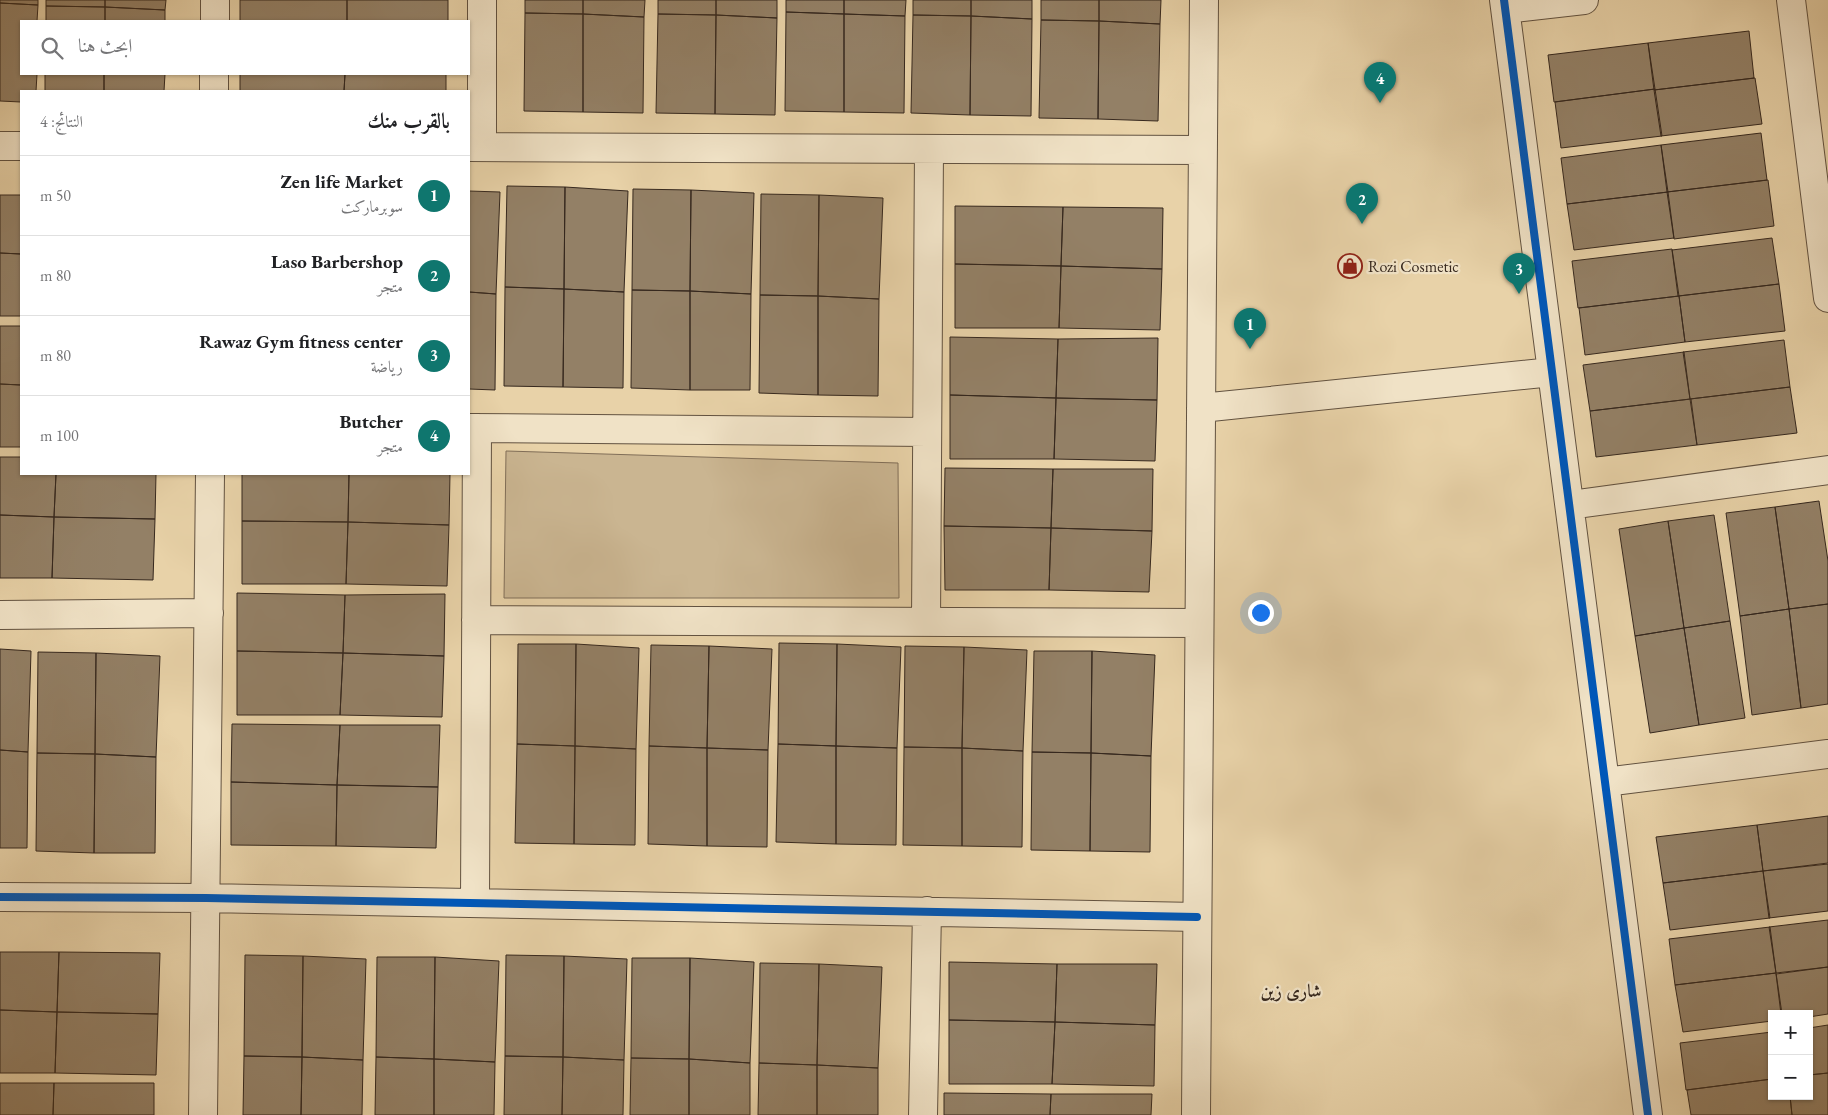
<!DOCTYPE html>
<html lang="ar">
<meta charset="utf-8">
<style>
:root{--surface:#fff;--page:#f2f2f2;--text:#202124;--muted:#757577;--line:#e0e0e0;--accent:#0f766e}
body{margin:0;font-family:"EB Garamond",Amiri,serif;background:var(--page);color:var(--text);direction:rtl}
.controls{position:absolute;right:15px;bottom:15px;display:grid;overflow:hidden;border-radius:0px;box-shadow:0 1px 4px #0004}
.controls button{width:45px;height:45px;display:grid;place-items:center;padding:0;border:0;border-bottom:1px solid var(--line);background:var(--surface);color:var(--text);font:25px sans-serif}
.you{position:absolute;left:1260px;top:612px;width:18px;height:18px;margin:-12px;border:4px solid #fff;border-radius:50%;background:#1a73e8;box-shadow:0 0 0 8px #1a73e833}
.badge{display:grid;place-items:center;width:32px;height:32px;border-radius:50%;background:var(--accent);color:#fff;font-size:16px;font-weight:700}
.pin{position:absolute;translate:-50% -41px;filter:drop-shadow(0 1px 2px #0008)}
.pin::after{content:'';position:absolute;top:26px;width:18px;height:15px;background:inherit;clip-path:polygon(0 0,100% 0,50% 100%)}
.list{margin:0;padding:0;list-style:none}
h2{display:flex;justify-content:space-between;align-items:center;height:65px;margin:0;padding:0 20px;font-size:21px}
h2 small{font-size:16px;font-weight:400;color:var(--muted)}
.list li{display:grid;grid-template-columns:32px 1fr auto;gap:15px;align-items:center;box-sizing:border-box;height:80px;padding:0 20px;border-top:1px solid var(--line)}
.list b{display:block;font-size:19px;white-space:nowrap}
.list p{margin:0;font-size:16px;white-space:nowrap;color:var(--muted)}
.list em{font-size:16px;font-style:normal;color:var(--muted)}
.icon{flex:none;width:28px;height:28px;fill:none;stroke:currentColor;stroke-width:2;stroke-linecap:round;stroke-linejoin:round}
.map{position:relative;flex:none;width:1828px;height:1115px;overflow:hidden;direction:ltr}
.search{position:absolute;background:var(--surface);box-shadow:0 1px 4px #0004;left:20px;top:20px;width:450px;height:55px;display:flex;align-items:center;gap:12px;box-sizing:border-box;padding:0 18px;border-radius:0px;color:var(--muted);font-size:19px}
.panel{position:absolute;background:var(--surface);box-shadow:0 1px 4px #0004;left:20px;top:90px;width:450px;height:385px;border-radius:0px;direction:rtl}
.map>svg:first-child{display:block}
.green{fill:#cab591;stroke:#806e58}
.building{fill:#938066;stroke:#36281e}
.lines{fill:none;stroke-linecap:round;stroke-linejoin:round}
.minor-casing{stroke:#625240;stroke-width:30}
.minor{stroke:#f0e2c6;stroke-width:28}
.cycleway-casing{stroke:#f0e2c6;stroke-width:11}
.cycleway{stroke:#0057b8;stroke-width:8}
.labels{text-anchor:middle;dominant-baseline:central;stroke-width:4.5;stroke-linejoin:round;paint-order:stroke}
.poi-label{font-size:16px;fill:#36281e;stroke:#f0e2c6;text-anchor:start}
.neighbourhood-label{font-size:18px;font-weight:bold;fill:#36281e;stroke:#f0e2c6}
</style>
<div class="map">
<svg width="1828" height="1115" viewBox="0 0 1828 1115">
<rect width="100%" height="100%" fill="#e8d2a8"/>
<filter id="stains"><feTurbulence type="fractalNoise" baseFrequency=".004" numOctaves="4"/><feColorMatrix values="0 0 0 0 .2 0 0 0 0 .09 0 0 0 0 .02 0 0 0 .5 -.17"/></filter>
<radialGradient id="worn" r=".72"><stop offset=".6" stop-color="#630" stop-opacity="0"/><stop offset="1" stop-color="#630" stop-opacity=".3"/></radialGradient>
<path class="green" d="M 506,451 L 898,463 L 899,598 L 504,598 Z"/>
<path class="building" d="M 0,0 L 38,0 L 38,5 L 0,3 Z
M 46,0 L 105,0 L 105,7 L 46,6 Z
M 105,0 L 166,0 L 165,10 L 105,7 Z
M 240,0 L 347,0 L 347,21 L 240,21 Z
M 347,0 L 448,0 L 448,21 L 347,21 Z
M 525,0 L 583,0 L 583,14 L 525,13 Z
M 583,0 L 645,0 L 644,17 L 583,14 Z
M 658,0 L 716,0 L 716,15 L 658,14 Z
M 716,0 L 777,0 L 777,18 L 716,15 Z
M 786,0 L 844,0 L 844,14 L 786,12 Z
M 844,0 L 906,0 L 905,16 L 844,14 Z
M 913,0 L 971,0 L 971,16 L 913,15 Z
M 971,0 L 1032,0 L 1032,19 L 971,16 Z
M 1041,0 L 1099,0 L 1099,21 L 1041,20 Z
M 1099,0 L 1161,0 L 1160,24 L 1099,21 Z
M 0,3 L 38,5 L 37,21 L 21,21 L 21,74 L 37,74 L 36,91 L 21,91 L 21,102 L 0,101 Z
M 46,6 L 105,7 L 105,21 L 46,21 Z
M 105,7 L 165,10 L 165,21 L 105,21 Z
M 786,12 L 844,14 L 844,112 L 785,111 Z
M 525,13 L 583,14 L 583,112 L 524,111 Z
M 583,14 L 644,17 L 643,113 L 583,112 Z
M 658,14 L 716,15 L 715,114 L 656,113 Z
M 844,14 L 905,16 L 904,113 L 844,112 Z
M 716,15 L 777,18 L 775,115 L 715,114 Z
M 913,15 L 971,16 L 970,115 L 911,113 Z
M 971,16 L 1032,19 L 1031,116 L 970,115 Z
M 1041,20 L 1099,21 L 1098,119 L 1039,118 Z
M 1099,21 L 1160,24 L 1158,121 L 1098,119 Z
M 1749,31 L 1754,78 L 1654,90 L 1648,43 Z
M 1648,43 L 1655,89 L 1554,102 L 1548,55 Z
M 45,74 L 104,74 L 104,91 L 45,91 Z
M 104,74 L 165,74 L 164,91 L 104,91 Z
M 240,74 L 345,74 L 344,91 L 240,91 Z
M 345,74 L 446,74 L 446,91 L 344,91 Z
M 1755,78 L 1762,124 L 1661,136 L 1654,90 Z
M 1655,89 L 1662,136 L 1561,148 L 1555,102 Z
M 1761,133 L 1767,180 L 1667,192 L 1661,145 Z
M 1661,145 L 1668,192 L 1567,204 L 1561,158 Z
M 1768,180 L 1774,226 L 1674,239 L 1667,192 Z
M 507,186 L 565,187 L 564,289 L 505,287 Z
M 565,187 L 628,191 L 624,292 L 564,289 Z
M 633,189 L 691,190 L 690,291 L 632,290 Z
M 691,190 L 754,193 L 751,294 L 690,291 Z
M 469,191 L 500,192 L 496,294 L 469,292 Z
M 1668,192 L 1674,238 L 1574,250 L 1567,204 Z
M 761,194 L 819,195 L 818,296 L 760,295 Z
M 0,195 L 21,195 L 21,254 L 0,253 Z
M 819,195 L 883,198 L 879,299 L 818,296 Z
M 955,206 L 1063,207 L 1061,266 L 955,264 Z
M 1063,207 L 1163,208 L 1162,269 L 1061,266 Z
M 1772,238 L 1779,284 L 1678,296 L 1672,250 Z
M 1672,249 L 1679,296 L 1578,308 L 1572,261 Z
M 0,253 L 21,254 L 21,316 L 0,316 Z
M 955,264 L 1061,266 L 1059,328 L 955,328 Z
M 1061,266 L 1162,269 L 1160,330 L 1059,328 Z
M 1779,284 L 1785,331 L 1685,342 L 1679,296 Z
M 505,287 L 564,289 L 563,387 L 504,386 Z
M 564,289 L 624,292 L 623,388 L 563,387 Z
M 632,290 L 690,291 L 690,390 L 631,388 Z
M 690,291 L 751,294 L 750,390 L 690,390 Z
M 469,292 L 496,294 L 495,390 L 469,389 Z
M 760,295 L 818,296 L 818,395 L 759,393 Z
M 818,296 L 879,299 L 878,396 L 818,395 Z
M 1679,296 L 1685,342 L 1585,355 L 1579,308 Z
M 0,326 L 21,326 L 21,385 L 0,384 Z
M 950,337 L 1058,339 L 1056,398 L 950,395 Z
M 1158,338 L 1157,400 L 1056,398 L 1058,339 Z
M 1784,340 L 1790,387 L 1690,399 L 1683,352 Z
M 1684,352 L 1690,399 L 1590,411 L 1583,365 Z
M 0,384 L 21,385 L 21,447 L 0,447 Z
M 1790,387 L 1797,433 L 1697,445 L 1690,399 Z
M 950,395 L 1056,398 L 1054,459 L 950,459 Z
M 1056,398 L 1157,400 L 1155,461 L 1054,459 Z
M 1691,399 L 1697,445 L 1596,457 L 1590,411 Z
M 0,457 L 21,457 L 21,474 L 56,474 L 54,517 L 0,515 Z
M 945,468 L 1053,469 L 1051,528 L 944,526 Z
M 1053,469 L 1153,469 L 1152,531 L 1051,528 Z
M 56,474 L 156,474 L 155,519 L 54,517 Z
M 242,474 L 349,474 L 348,522 L 242,521 Z
M 349,474 L 450,474 L 449,525 L 348,522 Z
M 1819,501 L 1828,561 L 1828,604 L 1789,609 L 1775,507 Z
M 1775,507 L 1789,609 L 1740,616 L 1726,513 Z
M 0,515 L 54,517 L 52,578 L 0,578 Z
M 1714,515 L 1730,621 L 1684,628 L 1668,521 Z
M 54,517 L 155,519 L 153,580 L 52,578 Z
M 242,521 L 348,522 L 346,584 L 242,584 Z
M 1668,521 L 1684,628 L 1635,636 L 1619,529 Z
M 348,522 L 449,525 L 447,586 L 346,584 Z
M 944,526 L 1051,528 L 1049,590 L 945,590 Z
M 1051,528 L 1152,531 L 1149,592 L 1049,590 Z
M 237,593 L 345,595 L 343,653 L 237,651 Z
M 445,594 L 444,656 L 343,653 L 345,595 Z
M 1828,604 L 1828,704 L 1801,708 L 1789,609 Z
M 1789,609 L 1801,708 L 1752,715 L 1740,616 Z
M 1730,621 L 1745,718 L 1699,725 L 1684,628 Z
M 1684,628 L 1699,725 L 1650,733 L 1635,636 Z
M 779,643 L 837,644 L 836,746 L 778,744 Z
M 518,644 L 576,644 L 575,746 L 517,744 Z
M 576,644 L 639,648 L 636,749 L 575,746 Z
M 837,644 L 901,647 L 897,748 L 836,746 Z
M 651,645 L 709,646 L 707,748 L 649,746 Z
M 709,646 L 772,649 L 768,750 L 707,748 Z
M 905,646 L 964,647 L 962,748 L 904,747 Z
M 964,647 L 1027,650 L 1023,751 L 962,748 Z
M 0,649 L 31,651 L 28,752 L 0,750 Z
M 237,651 L 343,653 L 340,715 L 237,715 Z
M 1034,651 L 1092,651 L 1091,753 L 1032,752 Z
M 1092,651 L 1155,655 L 1151,756 L 1091,753 Z
M 38,652 L 96,653 L 95,754 L 37,753 Z
M 96,653 L 160,656 L 156,757 L 95,754 Z
M 343,653 L 444,656 L 442,717 L 340,715 Z
M 232,724 L 340,725 L 337,785 L 231,782 Z
M 340,725 L 440,725 L 438,787 L 337,785 Z
M 517,744 L 575,746 L 574,844 L 515,843 Z
M 778,744 L 836,746 L 836,844 L 776,842 Z
M 575,746 L 636,749 L 635,845 L 574,844 Z
M 649,746 L 707,748 L 707,846 L 648,844 Z
M 836,746 L 897,748 L 896,845 L 836,844 Z
M 904,747 L 962,748 L 962,846 L 903,845 Z
M 707,748 L 768,750 L 767,847 L 707,846 Z
M 962,748 L 1023,751 L 1022,847 L 962,846 Z
M 0,750 L 28,752 L 27,848 L 0,848 Z
M 1032,752 L 1091,753 L 1090,851 L 1031,850 Z
M 37,753 L 95,754 L 94,853 L 36,851 Z
M 1091,753 L 1151,756 L 1150,852 L 1090,851 Z
M 95,754 L 156,757 L 155,853 L 94,853 Z
M 231,782 L 337,785 L 336,846 L 231,845 Z
M 337,785 L 438,787 L 436,848 L 336,846 Z
M 1828,816 L 1828,863 L 1763,871 L 1757,825 Z
M 1757,825 L 1763,871 L 1663,883 L 1656,837 Z
M 1828,864 L 1828,911 L 1769,918 L 1763,871 Z
M 1763,871 L 1770,918 L 1670,930 L 1663,883 Z
M 1828,920 L 1828,967 L 1776,973 L 1769,927 Z
M 1770,927 L 1776,973 L 1675,985 L 1669,939 Z
M 0,952 L 59,952 L 57,1012 L 0,1010 Z
M 59,952 L 160,953 L 158,1014 L 57,1012 Z
M 245,955 L 303,956 L 302,1057 L 244,1056 Z
M 506,955 L 564,956 L 563,1057 L 505,1056 Z
M 303,956 L 366,959 L 363,1060 L 302,1057 Z
M 564,956 L 627,959 L 624,1060 L 563,1057 Z
M 377,957 L 435,957 L 434,1059 L 376,1057 Z
M 435,957 L 499,961 L 495,1062 L 434,1059 Z
M 632,958 L 690,958 L 689,1059 L 631,1058 Z
M 690,958 L 754,962 L 750,1063 L 689,1059 Z
M 949,962 L 1057,964 L 1055,1022 L 949,1020 Z
M 760,963 L 819,964 L 817,1065 L 759,1063 Z
M 819,964 L 882,967 L 878,1068 L 817,1065 Z
M 1057,964 L 1157,964 L 1155,1025 L 1055,1022 Z
M 1828,967 L 1828,1014 L 1809,1017 L 1809,1014 L 1781,1014 L 1776,974 Z
M 1776,973 L 1782,1014 L 1772,1014 L 1772,1021 L 1683,1032 L 1675,985 Z
M 0,1010 L 57,1012 L 55,1073 L 0,1073 Z
M 57,1012 L 158,1014 L 156,1075 L 55,1073 Z
M 949,1020 L 1055,1022 L 1052,1084 L 949,1084 Z
M 1055,1022 L 1155,1025 L 1154,1086 L 1052,1084 Z
M 1828,1025 L 1828,1073 L 1809,1075 L 1809,1028 Z
M 1772,1032 L 1772,1079 L 1686,1090 L 1680,1043 Z
M 244,1056 L 302,1057 L 301,1115 L 243,1115 Z
M 505,1056 L 563,1057 L 562,1115 L 504,1115 Z
M 302,1057 L 363,1060 L 362,1115 L 301,1115 Z
M 376,1057 L 434,1059 L 434,1115 L 375,1115 Z
M 563,1057 L 624,1060 L 623,1115 L 562,1115 Z
M 631,1058 L 689,1059 L 689,1115 L 630,1115 Z
M 434,1059 L 495,1062 L 494,1115 L 434,1115 Z
M 689,1059 L 750,1063 L 750,1115 L 689,1115 Z
M 759,1063 L 817,1065 L 817,1115 L 758,1115 Z
M 817,1065 L 878,1068 L 878,1115 L 817,1115 Z
M 1828,1073 L 1828,1115 L 1792,1115 L 1790,1096 L 1809,1096 L 1809,1075 Z
M 1772,1079 L 1772,1096 L 1790,1096 L 1792,1115 L 1691,1115 L 1687,1090 Z
M 0,1083 L 54,1083 L 53,1115 L 0,1115 Z
M 54,1083 L 154,1083 L 154,1115 L 53,1115 Z
M 944,1093 L 1051,1094 L 1050,1115 L 944,1115 Z
M 1051,1094 L 1152,1094 L 1151,1115 L 1050,1115 Z"/>
<g class="lines">
<defs>
<path id="minor" d="M 1504,0 L 1648,1115
M 1791,0 L 1828,298
M 1506,9 L 1584,0
M 215,21 L 215,0
M 214,91 L 214,74
M 0,146 L 21,146
M 469,147 L 1203,150
M 482,147 L 482,0
M 1201,408 L 1552,372
M 469,428 L 927,432
M 1570,505 L 1828,470
M 0,615 L 209,613
M 476,620 L 1199,623
M 926,622 L 929,149
M 1605,782 L 1828,754
M 0,897 L 206,898 L 1197,917
M 475,903 L 477,428
M 203,1115 L 210,474
M 923,1115 L 927,911
M 1196,1115 L 1204,0"/>
</defs>
<use href="#minor" class="minor-casing"/>
<use href="#minor" class="minor"/>
<defs>
<path id="cycleway" d="M 1504,0 L 1648,1115
M 0,897 L 206,898 L 1197,917"/>
</defs>
<use href="#cycleway" class="cycleway-casing"/>
<use href="#cycleway" class="cycleway"/>
</g>
<defs>
<symbol id="shop-ring" viewBox="-11 -11 22 22"><circle r="9.5" fill="#f0e2c6" stroke="#8f2418" stroke-width="1.5"/><path d="M-5-2.5h2.3a2.7 3.5 0 0 1 5.4 0H5L5.5 6h-11ZM-1.5-2.5h3a1.5 2.3 0 0 0-3 0Z" fill="#8f2418"/></symbol>
</defs>
<g fill-rule="evenodd">
<use href="#shop-ring" x="1336" y="252" width="28" height="28"/>
</g>
<g class="labels">
<g class="poi-label">
<text x="1368" y="266">Rozi Cosmetic</text>
</g>
<g class="neighbourhood-label">
<text x="1291" y="990">شاری زین</text>
</g>
</g>
<rect width="100%" height="100%" filter="url(#stains)"/>
<rect width="100%" height="100%" fill="url(#worn)"/>
</svg>
<div class="controls">
<button>+</button>
<button>−</button>
</div>
<div class="you"></div>
<div class="pin badge" style="left:1250px;top:349px">1</div>
<div class="pin badge" style="left:1362px;top:224px">2</div>
<div class="pin badge" style="left:1519px;top:294px">3</div>
<div class="pin badge" style="left:1380px;top:103px">4</div>
<div class="search"><svg class="icon" aria-label="search" viewBox="0 0 24 24"><circle cx="10" cy="10" r="6"/><path d="M15 15l6 6"/></svg>ابحث هنا</div>
<section class="panel">
<h2>بالقرب منك<small>النتائج: 4</small></h2>
<ul class="list">
<li><span class="badge">1</span><div><b>Zen life Market</b><p>سوبرماركت</p></div><em>50 m</em></li>
<li><span class="badge">2</span><div><b>Laso Barbershop</b><p>متجر</p></div><em>80 m</em></li>
<li><span class="badge">3</span><div><b>Rawaz Gym fitness center</b><p>رياضة</p></div><em>80 m</em></li>
<li><span class="badge">4</span><div><b>Butcher</b><p>متجر</p></div><em>100 m</em></li>
</ul>
</section>
</div>
